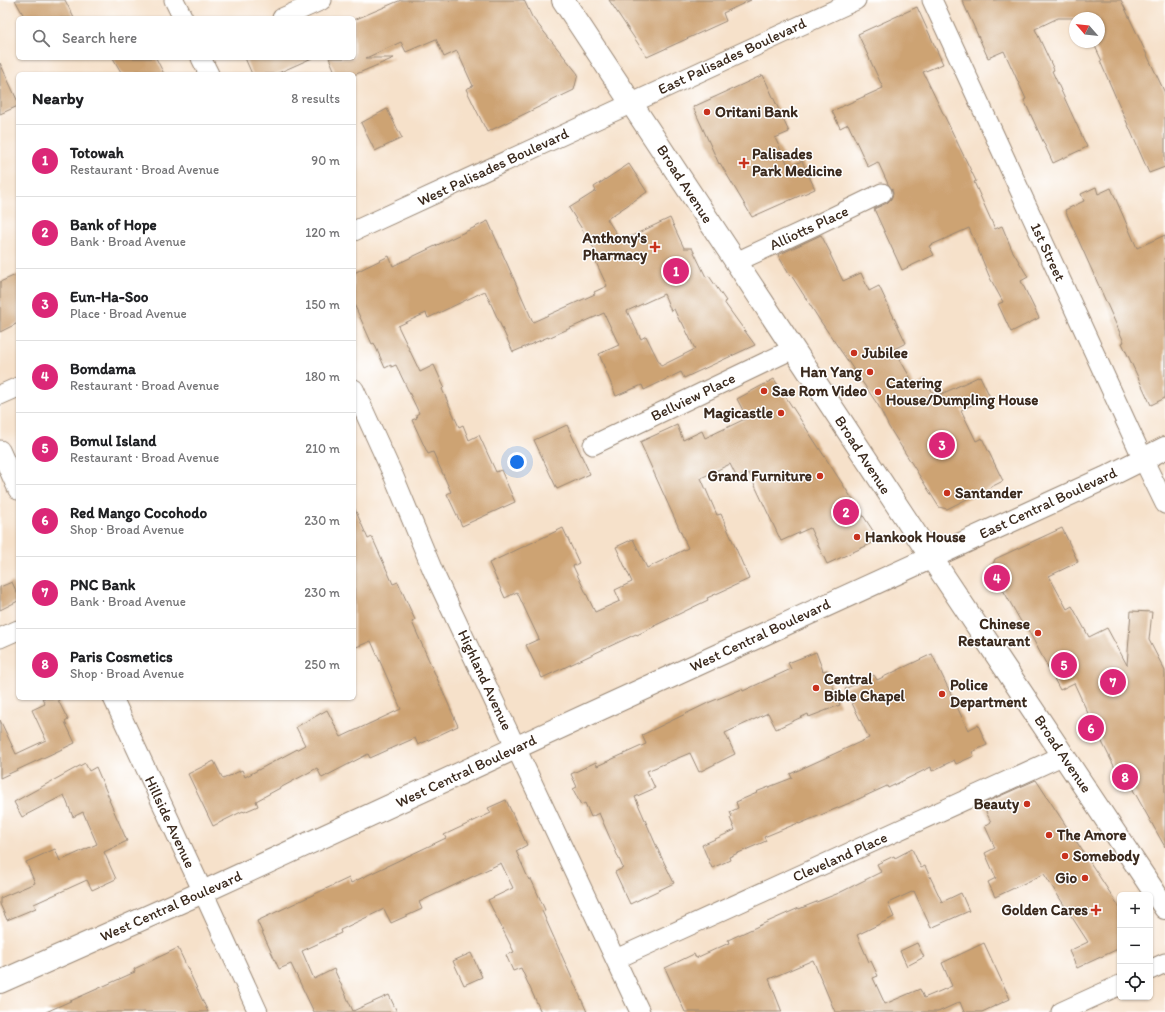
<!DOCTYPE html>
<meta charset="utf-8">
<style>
:root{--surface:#fff;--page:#f2f2f2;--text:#202124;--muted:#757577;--line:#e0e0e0;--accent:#db2777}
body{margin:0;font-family:Itim,sans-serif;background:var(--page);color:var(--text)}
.controls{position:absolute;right:12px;bottom:12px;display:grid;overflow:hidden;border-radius:6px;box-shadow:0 1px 3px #0004}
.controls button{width:36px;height:36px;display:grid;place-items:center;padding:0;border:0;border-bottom:1px solid var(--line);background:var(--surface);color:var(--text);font:20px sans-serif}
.compass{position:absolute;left:1069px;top:12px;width:36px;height:36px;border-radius:50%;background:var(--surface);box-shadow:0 1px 3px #0004;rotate:298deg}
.you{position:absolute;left:517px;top:462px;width:14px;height:14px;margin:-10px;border:3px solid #fff;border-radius:50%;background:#1a73e8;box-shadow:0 0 0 6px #1a73e833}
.badge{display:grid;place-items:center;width:26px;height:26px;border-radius:50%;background:var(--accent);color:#fff;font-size:13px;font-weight:700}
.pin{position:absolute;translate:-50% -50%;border:2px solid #fff;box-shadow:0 1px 4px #0006}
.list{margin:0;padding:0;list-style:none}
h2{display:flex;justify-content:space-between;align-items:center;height:52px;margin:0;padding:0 16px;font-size:17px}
h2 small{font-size:13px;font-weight:400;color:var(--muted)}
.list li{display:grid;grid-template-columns:26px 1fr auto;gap:12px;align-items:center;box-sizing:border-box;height:72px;padding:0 16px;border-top:1px solid var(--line)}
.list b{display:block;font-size:15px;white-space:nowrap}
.list p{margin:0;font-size:13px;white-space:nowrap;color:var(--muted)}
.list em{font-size:13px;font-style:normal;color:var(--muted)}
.icon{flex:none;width:22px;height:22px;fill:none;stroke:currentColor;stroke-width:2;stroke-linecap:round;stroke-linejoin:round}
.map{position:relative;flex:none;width:1165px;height:1012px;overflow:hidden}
.search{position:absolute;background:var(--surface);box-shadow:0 1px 3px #0004;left:16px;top:16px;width:340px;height:44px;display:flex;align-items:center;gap:10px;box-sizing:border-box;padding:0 14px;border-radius:6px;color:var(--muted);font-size:15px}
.panel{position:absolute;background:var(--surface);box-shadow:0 1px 3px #0004;left:16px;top:72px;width:340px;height:628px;border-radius:6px}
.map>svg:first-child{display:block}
.building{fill:#cda373;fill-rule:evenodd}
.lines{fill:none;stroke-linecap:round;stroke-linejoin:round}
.minor-casing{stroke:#988674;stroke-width:21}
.secondary-casing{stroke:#988674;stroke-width:24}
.minor{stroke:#fff;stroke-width:19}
.secondary{stroke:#fff;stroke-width:22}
.poi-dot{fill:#c8321e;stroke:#fff;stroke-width:1.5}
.labels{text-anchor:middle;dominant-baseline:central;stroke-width:3;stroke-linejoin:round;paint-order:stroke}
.street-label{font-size:15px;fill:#3b2a1e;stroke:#fff}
.poi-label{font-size:15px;font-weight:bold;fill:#3b2a1e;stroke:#fff;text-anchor:start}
</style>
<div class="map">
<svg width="1165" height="1012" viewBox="0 0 1165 1012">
<rect width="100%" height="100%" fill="#fff"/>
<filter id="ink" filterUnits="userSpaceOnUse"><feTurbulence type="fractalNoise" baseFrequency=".025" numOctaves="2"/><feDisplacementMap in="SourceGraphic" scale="8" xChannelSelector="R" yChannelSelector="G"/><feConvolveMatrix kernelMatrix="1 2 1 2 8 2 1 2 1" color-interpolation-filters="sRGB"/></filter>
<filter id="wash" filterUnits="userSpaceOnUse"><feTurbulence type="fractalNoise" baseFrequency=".012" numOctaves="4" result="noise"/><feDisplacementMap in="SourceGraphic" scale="16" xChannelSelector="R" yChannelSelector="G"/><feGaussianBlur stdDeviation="0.9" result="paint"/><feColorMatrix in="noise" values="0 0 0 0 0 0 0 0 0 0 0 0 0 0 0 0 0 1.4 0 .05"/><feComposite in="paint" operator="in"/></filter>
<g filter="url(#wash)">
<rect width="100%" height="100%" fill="#f6e1ca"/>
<g id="blocks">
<path class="building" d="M 15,0 L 65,0 L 74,18 L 25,18 Z
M 401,0 L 524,0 L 532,17 L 578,74 L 574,90 L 487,132 L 466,89 L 473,86 L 457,51 L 444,57 L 436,39 L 406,52 L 401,42 L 366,58 L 394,58 L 354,75 L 354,74 L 336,74 L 329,58 L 354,58 L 354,20 Z
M 609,0 L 751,0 L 723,13 L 726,21 L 647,57 Z
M 962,0 L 1121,0 L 1165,93 L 1165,167 L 1149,173 L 1100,61 L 1102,61 L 1093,42 L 1099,42 L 1099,18 L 1058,18 L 1035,29 L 1054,70 L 1052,71 L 1087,147 L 1053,163 L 1024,100 L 1026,99 L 1004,51 L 988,58 Z
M 917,7 L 943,64 L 923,72 L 976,181 L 974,182 L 995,229 L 1002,226 L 1012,250 L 1028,277 L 1021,281 L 1039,318 L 1011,332 L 998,304 L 1003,302 L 990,278 L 969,228 L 929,246 L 934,255 L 902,270 L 874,209 L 887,203 L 891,199 L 893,194 L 892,189 L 888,184 L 878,162 L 868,167 L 848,124 L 840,128 L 832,111 L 883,88 L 858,34 Z
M 113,58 L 156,58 L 164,74 L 122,74 Z
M 245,58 L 312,58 L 276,74 L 252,74 Z
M 0,63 L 18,102 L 18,106 L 0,114 Z
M 763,75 L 789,132 L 775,138 L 789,167 L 802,161 L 815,189 L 752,217 L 720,163 L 719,164 L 693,107 Z
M 387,109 L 402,138 L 375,151 L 361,123 Z
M 629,164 L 647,192 L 607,219 L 621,241 L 670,218 L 684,248 L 692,248 L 706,277 L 709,276 L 726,301 L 724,302 L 755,345 L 684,378 L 681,372 L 644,390 L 642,385 L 616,396 L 599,354 L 619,345 L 604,313 L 548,338 L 548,337 L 513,352 L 485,291 L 428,318 L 426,313 L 398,326 L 420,372 L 434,365 L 444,387 L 442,389 L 459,427 L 463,425 L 469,440 L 479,435 L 496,472 L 501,470 L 515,502 L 462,526 L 447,494 L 451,492 L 433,452 L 428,454 L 412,420 L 417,418 L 416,415 L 419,413 L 396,365 L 391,367 L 391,365 L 385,368 L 374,343 L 372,344 L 354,304 L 354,273 L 389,256 L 393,266 L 488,221 L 533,322 L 595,294 L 594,292 L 607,286 L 594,258 L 598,255 L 569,208 L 596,191 L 594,187 ZM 664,294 L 671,311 L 674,309 L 680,322 L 682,322 L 695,349 L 661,366 L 646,336 L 641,339 L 627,311 Z
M 1096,187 L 1098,194 L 1111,188 L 1137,248 L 1165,235 L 1165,398 L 1151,405 L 1122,343 L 1124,342 L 1065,210 L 1084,201 L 1081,194 Z
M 821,235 L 831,254 L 830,254 L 843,281 L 861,273 L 869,291 L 879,286 L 906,343 L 894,349 L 915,386 L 926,380 L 935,397 L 980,376 L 990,397 L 961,410 L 976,441 L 982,438 L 1003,481 L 947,509 L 939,507 L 889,427 L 878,405 L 819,319 L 791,275 L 790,276 L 778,255 Z
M 18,274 L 18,323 L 0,332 L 0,282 Z
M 774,379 L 879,540 L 827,564 L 810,528 L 781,541 L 749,473 L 737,478 L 730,464 L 701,478 L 717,515 L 721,514 L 749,579 L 707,598 L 708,600 L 654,626 L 655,626 L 637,635 L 636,634 L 542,678 L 526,645 L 539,639 L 517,592 L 505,598 L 489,563 L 563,528 L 579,563 L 573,566 L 595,612 L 620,601 L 615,590 L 632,582 L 616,547 L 633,539 L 647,568 L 688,548 L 640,442 L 677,425 L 683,440 L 702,431 L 705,438 L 747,418 L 737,399 Z
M 567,425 L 590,474 L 557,489 L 534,440 Z
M 354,507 L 368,539 L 372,537 L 393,584 L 398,582 L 415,620 L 412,622 L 458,726 L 418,745 L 415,738 L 370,758 L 368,754 L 322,778 L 317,768 L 256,801 L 258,806 L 244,812 L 243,811 L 213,826 L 188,774 L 214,761 L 223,779 L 242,770 L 245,777 L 305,745 L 296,727 L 327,710 L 341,737 L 401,709 L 371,641 L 354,648 Z
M 1062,528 L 1078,562 L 1049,576 L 1067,609 L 1072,606 L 1089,637 L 1107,628 L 1127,665 L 1131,611 L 1152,612 L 1149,640 L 1165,671 L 1165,847 L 1122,770 L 1117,772 L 1092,722 L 1074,683 L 1060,690 L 1026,626 L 1024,627 L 1002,588 L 992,575 L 992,567 L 995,559 Z
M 12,582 L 18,595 L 18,601 L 0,610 L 0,587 Z
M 816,652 L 823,671 L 827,670 L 840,705 L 809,717 L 808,714 L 776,729 L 768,713 L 725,733 L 735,754 L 699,772 L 690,753 L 647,771 L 655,788 L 635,797 L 659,852 L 674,883 L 630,904 L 615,872 L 623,868 L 599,813 L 591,817 L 585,803 L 581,805 L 573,789 L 577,787 L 571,774 L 596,762 L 597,766 L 646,744 L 642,735 L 710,702 L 742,689 L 743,691 L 791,669 L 788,663 Z
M 932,654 L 968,730 L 978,725 L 987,745 L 972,752 L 974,756 L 956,764 L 954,760 L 932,771 L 931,767 L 888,788 L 887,786 L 852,802 L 799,824 L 798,823 L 764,837 L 766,841 L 729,857 L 730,860 L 712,868 L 702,845 L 735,830 L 730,818 L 732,817 L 730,812 L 738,808 L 736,802 L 757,793 L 756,792 L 792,778 L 790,774 L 869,738 L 845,689 L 874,675 L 877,680 Z
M 42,698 L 57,698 L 68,720 L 65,722 L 75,743 L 0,778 L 0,720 L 16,754 L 46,740 L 32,710 L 45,704 Z
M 85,763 L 89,771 L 96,767 L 110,800 L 109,800 L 127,841 L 104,852 L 116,879 L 92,890 L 87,880 L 34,904 L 36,908 L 7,920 L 0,904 L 0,898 L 35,883 L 26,862 L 55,849 L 60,861 L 97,844 L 83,812 L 73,817 L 64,795 L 22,817 L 14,802 Z
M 1036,780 L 1120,908 L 1120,948 L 1077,968 L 1069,951 L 1088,942 L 1044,874 L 995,897 L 988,882 L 996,878 L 985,853 L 995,848 L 985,826 L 991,822 L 982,804 Z
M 506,800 L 527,845 L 516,851 L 529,880 L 531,879 L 545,910 L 542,911 L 587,1012 L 541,1012 L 521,968 L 513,971 L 506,955 L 514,952 L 488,900 L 513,888 L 501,863 L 419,902 L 422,909 L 391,923 L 384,909 L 340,930 L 341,933 L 302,951 L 314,979 L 334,969 L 353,1011 L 389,995 L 397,1012 L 314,1012 L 291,964 L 279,969 L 257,921 L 349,878 L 351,883 L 446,838 L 444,835 L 491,813 L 488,808 Z
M 912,849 L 921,868 L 925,866 L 942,902 L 961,893 L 969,911 L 931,928 L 914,891 L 888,903 L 894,917 L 857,935 L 869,962 L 871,961 L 878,976 L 873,978 L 885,1004 L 920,989 L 924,998 L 952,986 L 942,963 L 984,943 L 1010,999 L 982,1012 L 964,1012 L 960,1002 L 938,1012 L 835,1012 L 813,960 L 769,979 L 782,1012 L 685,1012 L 665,968 L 694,954 L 696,958 L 729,943 L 728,940 L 765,923 L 799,908 L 799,909 L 839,893 L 881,872 L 877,864 L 894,856 L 895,858 Z
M 917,943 L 924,957 L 907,966 L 900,951 Z
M 178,948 L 208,1012 L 46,1012 L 135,972 L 134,969 Z
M 471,953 L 482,977 L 464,985 L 453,961 Z"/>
</g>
</g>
<g filter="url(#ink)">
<use href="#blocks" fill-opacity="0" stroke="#988674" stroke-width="1"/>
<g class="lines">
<defs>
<path id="minor" d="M 174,0 L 183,18
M 932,0 L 1009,167 L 1143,459 L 1165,504
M 282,18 L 322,0
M 201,58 L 209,74
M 354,231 L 856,0
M 736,262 L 816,225 L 882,193
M 354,389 L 394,477 L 433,571 L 640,1012
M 0,395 L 18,387
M 593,445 L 793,349
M 0,450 L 18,490
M 0,638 L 18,630
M 113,698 L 203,892 L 258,1012
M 616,959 L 1064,755
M 1150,970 L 1165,963
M 1061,1012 L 1120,985"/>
<path id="secondary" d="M 563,0 L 931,557 L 1165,908
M 0,982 L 203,892 L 587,715 L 1105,478 L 1165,448"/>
</defs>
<use href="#minor" class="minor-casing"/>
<use href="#secondary" class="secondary-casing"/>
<use href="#minor" class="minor"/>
<use href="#secondary" class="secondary"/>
</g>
</g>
<g class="poi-dot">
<circle cx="707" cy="112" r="4"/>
<path d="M742 157h4v4h4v4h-4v4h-4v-4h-4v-4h4z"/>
<path d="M653 241h4v4h4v4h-4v4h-4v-4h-4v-4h4z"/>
<circle cx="854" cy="353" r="4"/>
<circle cx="870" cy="372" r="4"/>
<circle cx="764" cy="391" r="4"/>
<circle cx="878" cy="392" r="4"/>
<circle cx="781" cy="413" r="4"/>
<circle cx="820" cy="476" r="4"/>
<circle cx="947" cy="493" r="4"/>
<circle cx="857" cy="537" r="4"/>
<circle cx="1038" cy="633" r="4"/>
<circle cx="816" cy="688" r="4"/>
<circle cx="942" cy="694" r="4"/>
<circle cx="1027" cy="804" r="4"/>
<circle cx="1049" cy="835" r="4"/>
<circle cx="1065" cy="856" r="4"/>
<circle cx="1085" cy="878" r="4"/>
<path d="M1094 904h4v4h4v4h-4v4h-4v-4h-4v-4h4z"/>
</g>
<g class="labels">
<g class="street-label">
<text transform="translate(732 56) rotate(-25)">East Palisades Boulevard</text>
<text transform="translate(493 167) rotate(-25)">West Palisades Boulevard</text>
<text transform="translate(685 184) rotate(57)">Broad Avenue</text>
<text transform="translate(809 228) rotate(-25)">Alliotts Place</text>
<text transform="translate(1048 252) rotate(65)">1st Street</text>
<text transform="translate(693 397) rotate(-26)">Bellview Place</text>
<text transform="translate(863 455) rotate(57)">Broad Avenue</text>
<text transform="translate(1048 503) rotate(-25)">East Central Boulevard</text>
<text transform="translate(760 635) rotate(-25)">West Central Boulevard</text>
<text transform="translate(485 680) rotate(65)">Highland Avenue</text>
<text transform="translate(1063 754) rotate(56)">Broad Avenue</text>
<text transform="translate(466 771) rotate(-25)">West Central Boulevard</text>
<text transform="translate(170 822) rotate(65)">Hillside Avenue</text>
<text transform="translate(840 857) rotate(-24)">Cleveland Place</text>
<text transform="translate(171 906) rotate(-24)">West Central Boulevard</text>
</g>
<g class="poi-label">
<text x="715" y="112">Oritani Bank</text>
<text x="752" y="154">Palisades<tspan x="752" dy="17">Park Medicine</tspan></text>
<text x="647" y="238" text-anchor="end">Anthony's<tspan x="647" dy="17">Pharmacy</tspan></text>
<text x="862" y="353">Jubilee</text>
<text x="862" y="372" text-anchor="end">Han Yang</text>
<text x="886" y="383">Catering<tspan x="886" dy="17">House/Dumpling House</tspan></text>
<text x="772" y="391">Sae Rom Video</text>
<text x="773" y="413" text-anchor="end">Magicastle</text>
<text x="812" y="476" text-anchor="end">Grand Furniture</text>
<text x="955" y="493">Santander</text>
<text x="865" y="537">Hankook House</text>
<text x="1030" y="624" text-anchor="end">Chinese<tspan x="1030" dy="17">Restaurant</tspan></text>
<text x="824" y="679">Central<tspan x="824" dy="17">Bible Chapel</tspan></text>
<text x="950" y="685">Police<tspan x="950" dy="17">Department</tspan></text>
<text x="1019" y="804" text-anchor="end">Beauty</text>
<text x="1057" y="835">The Amore</text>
<text x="1073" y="856">Somebody</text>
<text x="1077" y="878" text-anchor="end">Gio</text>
<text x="1088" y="910" text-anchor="end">Golden Cares</text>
</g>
</g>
</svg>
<div class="controls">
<button>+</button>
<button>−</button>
<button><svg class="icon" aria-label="locate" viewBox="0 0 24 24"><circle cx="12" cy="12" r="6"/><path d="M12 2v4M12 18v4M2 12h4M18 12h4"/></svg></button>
</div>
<svg class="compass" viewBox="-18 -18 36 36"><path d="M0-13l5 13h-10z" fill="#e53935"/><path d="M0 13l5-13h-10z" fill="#757577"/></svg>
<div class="you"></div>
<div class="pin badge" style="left:676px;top:271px">1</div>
<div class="pin badge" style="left:846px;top:512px">2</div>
<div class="pin badge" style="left:942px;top:445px">3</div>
<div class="pin badge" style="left:997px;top:578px">4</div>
<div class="pin badge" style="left:1064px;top:665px">5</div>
<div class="pin badge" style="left:1091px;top:728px">6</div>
<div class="pin badge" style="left:1113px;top:682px">7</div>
<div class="pin badge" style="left:1125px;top:777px">8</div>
<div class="search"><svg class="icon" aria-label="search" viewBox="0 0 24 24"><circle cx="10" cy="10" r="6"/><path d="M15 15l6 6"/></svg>Search here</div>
<section class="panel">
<h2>Nearby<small>8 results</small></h2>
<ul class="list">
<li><span class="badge">1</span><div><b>Totowah</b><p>Restaurant · Broad Avenue</p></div><em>90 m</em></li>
<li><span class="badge">2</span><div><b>Bank of Hope</b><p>Bank · Broad Avenue</p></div><em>120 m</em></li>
<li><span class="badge">3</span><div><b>Eun-Ha-Soo</b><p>Place · Broad Avenue</p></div><em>150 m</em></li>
<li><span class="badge">4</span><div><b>Bomdama</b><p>Restaurant · Broad Avenue</p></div><em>180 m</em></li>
<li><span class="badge">5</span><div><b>Bomul Island</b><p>Restaurant · Broad Avenue</p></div><em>210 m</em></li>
<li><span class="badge">6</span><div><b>Red Mango Cocohodo</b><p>Shop · Broad Avenue</p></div><em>230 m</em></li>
<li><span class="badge">7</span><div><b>PNC Bank</b><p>Bank · Broad Avenue</p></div><em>230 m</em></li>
<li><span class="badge">8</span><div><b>Paris Cosmetics</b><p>Shop · Broad Avenue</p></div><em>250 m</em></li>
</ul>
</section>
</div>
